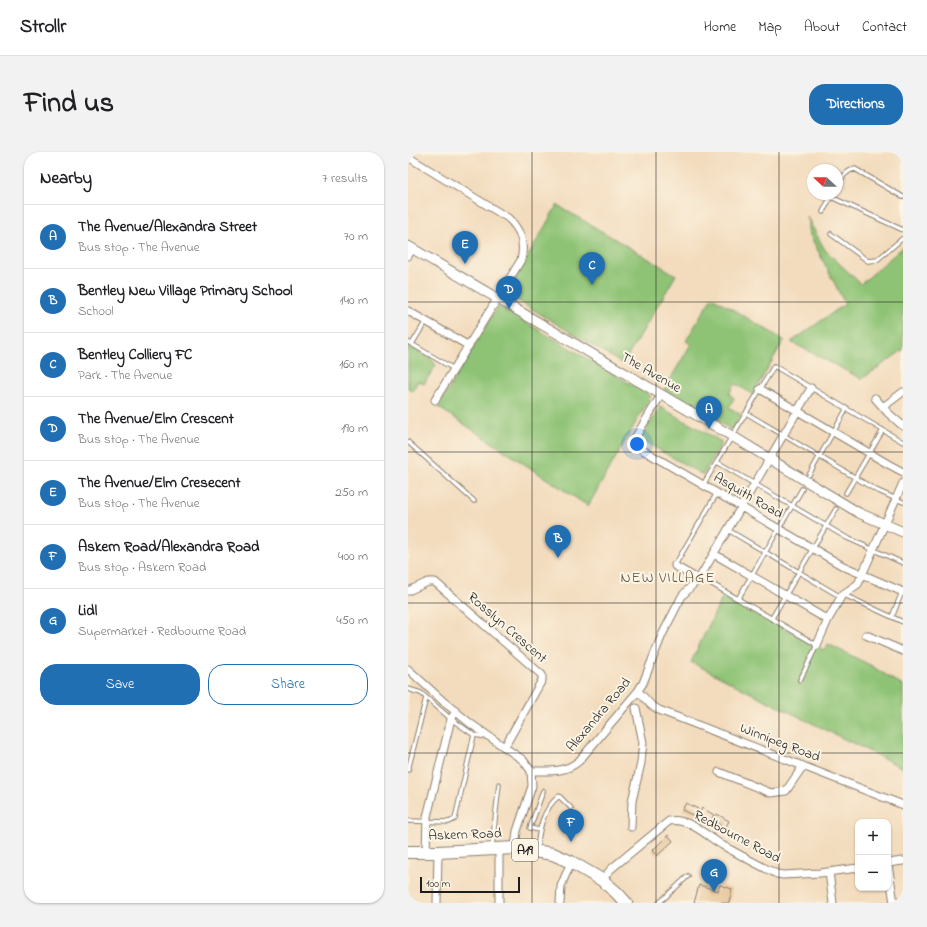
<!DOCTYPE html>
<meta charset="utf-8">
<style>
:root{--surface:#fff;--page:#f2f2f2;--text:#202124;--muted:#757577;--line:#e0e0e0;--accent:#1f6fb2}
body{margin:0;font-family:"Indie Flower",sans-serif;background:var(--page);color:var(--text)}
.controls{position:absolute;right:12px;bottom:12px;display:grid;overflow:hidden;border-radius:8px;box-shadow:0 1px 3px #0004}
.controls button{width:36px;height:36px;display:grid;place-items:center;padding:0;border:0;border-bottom:1px solid var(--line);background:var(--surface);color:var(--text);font:20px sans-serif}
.compass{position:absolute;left:399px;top:12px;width:36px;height:36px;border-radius:50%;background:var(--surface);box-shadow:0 1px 3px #0004;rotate:292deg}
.scale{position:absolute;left:12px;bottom:10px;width:100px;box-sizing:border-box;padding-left:4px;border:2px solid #1c1c1c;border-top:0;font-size:11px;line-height:14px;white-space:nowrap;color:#1c1c1c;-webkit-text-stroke:3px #fcf5e5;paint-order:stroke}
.you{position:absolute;left:229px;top:292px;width:14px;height:14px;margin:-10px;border:3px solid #fff;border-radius:50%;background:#1a73e8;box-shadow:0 0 0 6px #1a73e833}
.badge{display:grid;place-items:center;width:26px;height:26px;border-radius:50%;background:var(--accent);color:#fff;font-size:13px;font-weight:700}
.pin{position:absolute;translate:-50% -33px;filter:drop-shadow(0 1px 2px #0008)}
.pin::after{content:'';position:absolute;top:21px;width:14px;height:12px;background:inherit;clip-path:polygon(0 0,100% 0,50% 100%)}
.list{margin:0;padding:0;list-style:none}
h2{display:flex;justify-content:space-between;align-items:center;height:52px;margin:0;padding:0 16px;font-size:17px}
h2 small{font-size:13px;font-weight:400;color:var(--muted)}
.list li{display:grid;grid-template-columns:26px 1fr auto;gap:12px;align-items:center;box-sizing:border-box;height:64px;padding:0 16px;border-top:1px solid var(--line)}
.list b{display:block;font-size:15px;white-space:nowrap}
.list p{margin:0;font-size:13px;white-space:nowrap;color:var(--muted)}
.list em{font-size:13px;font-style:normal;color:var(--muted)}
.actions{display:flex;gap:8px;padding:12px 16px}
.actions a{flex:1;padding:9px 0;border:1px solid var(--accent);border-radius:16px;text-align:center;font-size:14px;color:var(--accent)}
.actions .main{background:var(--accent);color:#fff}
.map{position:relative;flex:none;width:495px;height:751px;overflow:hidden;border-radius:16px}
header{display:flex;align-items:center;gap:24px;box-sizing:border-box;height:56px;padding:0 20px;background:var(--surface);border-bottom:1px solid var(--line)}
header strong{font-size:19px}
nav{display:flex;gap:22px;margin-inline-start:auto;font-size:14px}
.intro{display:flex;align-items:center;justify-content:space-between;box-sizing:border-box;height:96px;padding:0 24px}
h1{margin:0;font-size:28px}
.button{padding:10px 18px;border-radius:16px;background:var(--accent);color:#fff;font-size:14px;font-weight:700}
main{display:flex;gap:24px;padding:0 24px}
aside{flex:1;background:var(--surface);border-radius:16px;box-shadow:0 1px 3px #0004}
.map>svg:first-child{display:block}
.green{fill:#8ec375;stroke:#557048}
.building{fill:#e2bc8c}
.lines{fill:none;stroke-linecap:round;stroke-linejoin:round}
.service-casing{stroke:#887c6c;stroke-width:5.5}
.minor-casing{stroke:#887c6c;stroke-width:9}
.tertiary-casing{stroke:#887c6c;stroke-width:11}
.trunk-casing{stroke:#887c6c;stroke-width:14}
.service{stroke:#fff;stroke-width:3.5}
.minor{stroke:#fff;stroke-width:7}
.tertiary{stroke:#fff;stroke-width:9}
.trunk{stroke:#fff;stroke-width:12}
.grid{fill:none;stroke:#1c1c1c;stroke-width:1;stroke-opacity:0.55}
.labels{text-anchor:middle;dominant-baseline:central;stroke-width:4;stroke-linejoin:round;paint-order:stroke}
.shield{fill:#fcf5e5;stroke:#5f5d58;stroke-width:1}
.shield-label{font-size:13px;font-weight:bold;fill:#1c1c1c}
.street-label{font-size:14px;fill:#1c1c1c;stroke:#fcf5e5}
.neighbourhood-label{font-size:15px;letter-spacing:1px;fill:#615443;stroke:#fcf5e5}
</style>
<header>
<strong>Strollr</strong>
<nav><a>Home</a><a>Map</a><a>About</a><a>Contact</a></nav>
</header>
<div class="intro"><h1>Find us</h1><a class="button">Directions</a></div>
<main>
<aside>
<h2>Nearby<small>7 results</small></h2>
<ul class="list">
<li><span class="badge">A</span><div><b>The Avenue/Alexandra Street</b><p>Bus stop · The Avenue</p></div><em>70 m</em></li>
<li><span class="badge">B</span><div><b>Bentley New Village Primary School</b><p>School</p></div><em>140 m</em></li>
<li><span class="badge">C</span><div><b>Bentley Colliery FC</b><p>Park · The Avenue</p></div><em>160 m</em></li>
<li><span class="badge">D</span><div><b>The Avenue/Elm Crescent</b><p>Bus stop · The Avenue</p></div><em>190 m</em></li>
<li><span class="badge">E</span><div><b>The Avenue/Elm Cresecent</b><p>Bus stop · The Avenue</p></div><em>250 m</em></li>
<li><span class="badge">F</span><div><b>Askern Road/Alexandra Road</b><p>Bus stop · Askern Road</p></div><em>400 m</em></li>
<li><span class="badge">G</span><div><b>Lidl</b><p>Supermarket · Redbourne Road</p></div><em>450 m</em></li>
</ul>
<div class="actions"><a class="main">Save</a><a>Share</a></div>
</aside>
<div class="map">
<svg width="495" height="751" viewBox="0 0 495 751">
<rect width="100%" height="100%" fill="#fcf5e5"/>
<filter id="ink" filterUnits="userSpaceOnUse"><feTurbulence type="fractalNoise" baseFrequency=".025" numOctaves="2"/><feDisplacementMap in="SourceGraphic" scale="8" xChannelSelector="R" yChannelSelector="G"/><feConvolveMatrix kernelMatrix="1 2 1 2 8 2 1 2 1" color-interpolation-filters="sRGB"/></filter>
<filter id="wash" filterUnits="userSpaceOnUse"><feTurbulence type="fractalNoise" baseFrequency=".012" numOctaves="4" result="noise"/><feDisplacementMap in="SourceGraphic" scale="16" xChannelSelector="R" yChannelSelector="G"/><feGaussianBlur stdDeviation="0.9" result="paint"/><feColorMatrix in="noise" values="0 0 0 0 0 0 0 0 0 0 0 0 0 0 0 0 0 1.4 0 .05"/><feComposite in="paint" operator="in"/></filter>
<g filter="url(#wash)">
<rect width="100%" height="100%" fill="#f3dcbd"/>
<path class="green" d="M 149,53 L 268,123 L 215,212 L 99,142 Z
M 399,65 L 417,98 L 453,132 L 495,95 L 495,198 L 454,227 L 383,190 L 437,152 L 401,81 L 401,70 Z
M 304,145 L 376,188 L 345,242 L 327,232 L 321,242 L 326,246 L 321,255 L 333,263 L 324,278 L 256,238 L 283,192 L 278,189 Z
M 90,154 L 243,244 L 180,354 L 30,255 Z
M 0,193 L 24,208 L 28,213 L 16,232 L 10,229 L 4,239 L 0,236 Z
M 252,255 L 314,290 L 295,323 L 232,287 Z
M 316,442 L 416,498 L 420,492 L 462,513 L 495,534 L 495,616 L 341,540 L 283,510 Z"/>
<g id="blocks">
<path class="building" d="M 278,651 L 290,657 L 286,664 L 274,658 Z
M 294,656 L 306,663 L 302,670 L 290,664 Z
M 309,662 L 321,669 L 317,676 L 305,669 Z
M 260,683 L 265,689 L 249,704 L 244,699 Z
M 291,733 L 310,739 L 312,733 L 324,737 L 321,751 L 286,751 Z"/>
</g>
</g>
<g filter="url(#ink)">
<use href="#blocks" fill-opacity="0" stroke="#887c6c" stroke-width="1"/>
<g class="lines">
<defs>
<path id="service" d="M 429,33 C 433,26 439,18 447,17 L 495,45
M 423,45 L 495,78
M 415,60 L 424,42
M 423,82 L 460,109 L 469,108 L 495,86
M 0,190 L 46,217
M 4,192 L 18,169
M 338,261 L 468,338 L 495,350
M 0,290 L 66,349
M 309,310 L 439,386 L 495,411
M 401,323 L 439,256
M 295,333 L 366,214 L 495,290
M 438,341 L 475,278
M 320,378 L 433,445
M 267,413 L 309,341
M 292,425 L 409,493 L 392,528
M 434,442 L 495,470
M 330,447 L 394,337
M 484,465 L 494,440
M 364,466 L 428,357
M 0,537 L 13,541 L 43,567 L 66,583 L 47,667 L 41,670 L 0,669
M 66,583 L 79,585
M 0,618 L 18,546
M 131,678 L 122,676 L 135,639
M 84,695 L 91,632
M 129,698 C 131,678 134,658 151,644 L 163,656
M 251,751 L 280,724"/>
<path id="minor" d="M 0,5 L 100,66 C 113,78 117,91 113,108 L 27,248
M 0,104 L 4,97
M 0,159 L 61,194
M 352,237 L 480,312 L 495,320
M 253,243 L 225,289 L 226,293 L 435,414 L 495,440
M 467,246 L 480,261 L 495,274
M 475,255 L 495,240
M 306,402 L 420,468
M 267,413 L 267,414 L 290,427
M 0,439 L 20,430 L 27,430 L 134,523 L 134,528 L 97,594
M 458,483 L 495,499
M 409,493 L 420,468 L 434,443 L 450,432 L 495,331
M 0,517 L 36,550 L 63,572 L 115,608 L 123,619 L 124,634 L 109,679 L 107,696
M 230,539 L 243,553 L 251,558 L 495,653
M 123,619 C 141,619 157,621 171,609 L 230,539 L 235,531 L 254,483 L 274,444 L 292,425 L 403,236
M 311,620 L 363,641 L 378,639 L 395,614
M 223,675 L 224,649 L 233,611 L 234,599 L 235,591 L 228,556
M 18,700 L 19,665 L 43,567 L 48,559
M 480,711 L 495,709
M 480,712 L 486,751
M 421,720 L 425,751
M 194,728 L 203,717 L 261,669 C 280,665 299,684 314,693 C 332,703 350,713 369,722 L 375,723 L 412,721 L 450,716
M 29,751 L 30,700
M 91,751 L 91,698
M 152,751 L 153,734 L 163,710"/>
<path id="tertiary" d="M 0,94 L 324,284 L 451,361 L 495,380"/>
<path id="trunk" d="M 0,700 L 30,700 L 107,696 L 145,702 L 163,710 L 194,728 L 209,741 L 218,751"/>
</defs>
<use href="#service" class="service-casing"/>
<use href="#minor" class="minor-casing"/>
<use href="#tertiary" class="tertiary-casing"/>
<use href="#trunk" class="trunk-casing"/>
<use href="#service" class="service"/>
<use href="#minor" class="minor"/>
<use href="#tertiary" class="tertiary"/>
<use href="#trunk" class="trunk"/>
</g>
</g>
<path class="grid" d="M 124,0 L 124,751M 248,0 L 248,751M 371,0 L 371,751M 0,150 L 495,150M 0,300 L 495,300M 0,451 L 495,451M 0,601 L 495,601"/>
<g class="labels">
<rect class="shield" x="104" y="687" width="26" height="22" rx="3"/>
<g class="shield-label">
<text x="117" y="698">A19</text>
</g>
<g class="street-label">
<text transform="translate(243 221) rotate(30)">The Avenue</text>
<text transform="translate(340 344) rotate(30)">Asquith Road</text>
<text transform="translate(99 476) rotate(41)">Rosslyn Crescent</text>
<text transform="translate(191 563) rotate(-50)">Alexandra Road</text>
<text transform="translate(372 591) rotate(21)">Winnipeg Road</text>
<text transform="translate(57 683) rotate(-2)">Askern Road</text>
<text transform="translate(329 685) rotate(28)">Redbourne Road</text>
</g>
<g class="neighbourhood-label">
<text x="260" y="426">NEW VILLAGE</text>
</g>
</g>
</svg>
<div class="controls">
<button>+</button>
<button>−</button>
</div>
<svg class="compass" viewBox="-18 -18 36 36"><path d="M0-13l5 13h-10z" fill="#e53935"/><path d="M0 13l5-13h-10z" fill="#757577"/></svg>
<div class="scale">100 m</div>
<div class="you"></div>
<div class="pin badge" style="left:301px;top:277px">A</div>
<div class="pin badge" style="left:150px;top:406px">B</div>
<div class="pin badge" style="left:184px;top:133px">C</div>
<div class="pin badge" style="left:101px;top:157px">D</div>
<div class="pin badge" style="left:57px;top:112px">E</div>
<div class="pin badge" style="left:163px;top:690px">F</div>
<div class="pin badge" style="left:306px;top:740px">G</div>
</div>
</main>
